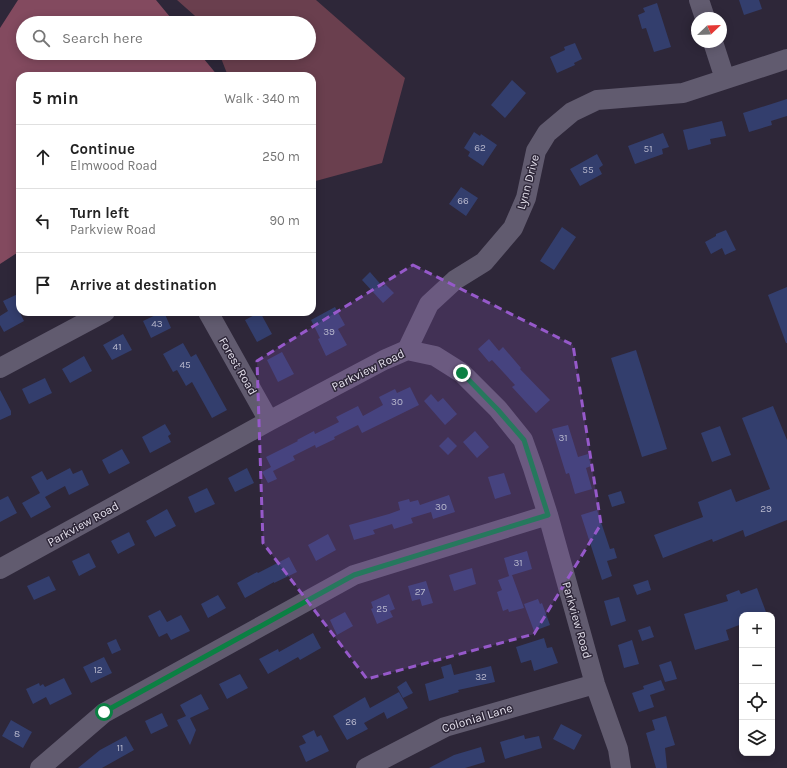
<!DOCTYPE html>
<meta charset="utf-8">
<style>
:root{--surface:#fff;--page:#f2f2f2;--text:#222;--muted:#767676;--line:#e0e0e0}
body{margin:0;font-family:Karla,sans-serif;background:var(--page);color:var(--text)}
.controls{position:absolute;right:12px;bottom:12px;display:grid;overflow:hidden;border-radius:8px;box-shadow:0 2px 10px #0003}
.controls button{width:36px;height:36px;display:grid;place-items:center;padding:0;border:0;border-bottom:1px solid var(--line);background:var(--surface);color:var(--text);font:20px sans-serif}
.compass{position:absolute;left:691px;top:12px;width:36px;height:36px;border-radius:50%;background:var(--surface);box-shadow:0 2px 10px #0003;rotate:67deg}
.stop{position:absolute;width:12px;height:12px;margin:-9px;border:3px solid #0b8043;border-radius:50%;background:#fff}
.stop.end{background:#0b8043;border-color:#fff;box-shadow:0 1px 4px #0008}
.list{margin:0;padding:0;list-style:none}
h2{display:flex;justify-content:space-between;align-items:center;height:52px;margin:0;padding:0 16px;font-size:17px}
h2 small{font-size:13px;font-weight:400;color:var(--muted)}
.list li{display:grid;grid-template-columns:26px 1fr auto;gap:12px;align-items:center;box-sizing:border-box;height:64px;padding:0 16px;border-top:1px solid var(--line)}
.list b{display:block;font-size:15px;white-space:nowrap}
.list p{margin:0;font-size:13px;white-space:nowrap;color:var(--muted)}
.list em{font-size:13px;font-style:normal;color:var(--muted)}
.icon{flex:none;width:22px;height:22px;fill:none;stroke:currentColor;stroke-width:2;stroke-linecap:round;stroke-linejoin:round}
.map{position:relative;flex:none;width:787px;height:768px;overflow:hidden}
.search{position:absolute;background:var(--surface);box-shadow:0 2px 10px #0003;left:16px;top:16px;width:300px;height:44px;display:flex;align-items:center;gap:10px;box-sizing:border-box;padding:0 14px;border-radius:22px;color:var(--muted);font-size:15px}
.panel{position:absolute;background:var(--surface);box-shadow:0 2px 10px #0003;left:16px;top:72px;width:300px;height:244px;border-radius:12px}
.map>svg:first-child{display:block}
.green{fill:#6a3f4e}
.forest{fill:#834a5f}
.building{fill:#333e6d}
.lines{fill:none;stroke-linecap:round;stroke-linejoin:round}
.minor{stroke:#615b6f;stroke-width:20}
.route{stroke:#0b8043;stroke-width:5}
.marked{fill:#9659ca;fill-opacity:0.2;stroke:#9659ca;stroke-width:3;stroke-dasharray:8 5;stroke-linejoin:round}
.labels{text-anchor:middle;dominant-baseline:central;stroke-width:3;stroke-linejoin:round;paint-order:stroke}
.number-label{font-size:10px;fill:#b8b8cd}
.street-label{font-size:12px;fill:#e5e1ed;stroke:#2e2739}
</style>
<div class="map">
<svg width="787" height="768" viewBox="0 0 787 768">
<rect width="100%" height="100%" fill="#2e2739"/>
<path class="green" d="M 177,0 L 316,0 L 405,78 L 382,163 L 312,182 L 312,76 L 228,76 L 219,53 L 309,53 L 309,23 L 203,23 Z"/>
<path class="forest" d="M 18,0 L 156,0 L 175,23 L 23,23 L 23,53 L 199,53 L 218,76 L 20,76 L 20,251 L 0,264 L 0,28 Z"/>
<path class="building" d="M 739,0 L 759,0 L 762,9 L 744,15 Z
M 657,3 L 671,47 L 654,52 L 646,28 L 642,29 L 638,15 L 645,12 L 643,8 Z
M 575,43 L 582,59 L 574,63 L 575,65 L 557,73 L 550,57 L 565,50 L 564,47 Z
M 512,80 L 526,93 L 505,118 L 491,105 Z
M 787,99 L 787,116 L 771,121 L 772,125 L 749,132 L 743,113 Z
M 722,121 L 726,136 L 710,139 L 711,144 L 688,150 L 683,130 Z
M 474,132 L 480,136 L 481,134 L 497,145 L 483,166 L 468,156 L 470,152 L 464,148 Z
M 663,133 L 669,147 L 662,149 L 663,154 L 635,164 L 628,146 Z
M 597,154 L 603,165 L 599,168 L 602,174 L 580,186 L 570,169 Z
M 461,187 L 478,198 L 466,216 L 449,204 Z
M 562,227 L 576,237 L 554,270 L 540,261 Z
M 726,230 L 736,250 L 725,255 L 722,248 L 711,254 L 705,242 L 716,236 L 716,234 Z
M 370,272 L 383,287 L 385,284 L 394,293 L 383,303 L 362,280 Z
M 787,287 L 787,343 L 786,343 L 768,295 Z
M 20,293 L 20,313 L 24,321 L 4,332 L 0,325 L 0,316 L 8,311 L 3,301 Z
M 335,307 L 345,325 L 338,329 L 347,345 L 326,356 L 318,339 L 320,338 L 311,320 Z
M 162,312 L 164,312 L 171,328 L 151,338 L 143,321 Z
M 260,312 L 272,334 L 257,342 L 245,320 Z
M 123,334 L 132,350 L 112,360 L 103,345 Z
M 489,339 L 499,351 L 503,347 L 521,368 L 520,369 L 550,400 L 536,413 L 512,387 L 515,385 L 492,360 L 489,362 L 478,349 Z
M 183,343 L 191,357 L 196,354 L 227,410 L 212,418 L 192,382 L 186,386 L 177,370 L 173,372 L 163,354 Z
M 636,350 L 667,449 L 642,457 L 611,358 Z
M 282,352 L 294,374 L 278,382 L 267,360 Z
M 84,356 L 92,371 L 70,383 L 62,369 Z
M 45,378 L 52,393 L 29,404 L 22,389 Z
M 410,387 L 419,405 L 362,433 L 358,425 L 334,437 L 335,439 L 316,448 L 315,445 L 293,456 L 295,460 L 273,471 L 277,479 L 268,483 L 262,472 L 271,467 L 266,457 L 298,441 L 297,440 L 314,431 L 315,434 L 339,422 L 336,417 L 358,406 L 363,416 L 383,405 L 379,397 L 395,389 L 397,393 Z
M 0,390 L 11,411 L 11,415 L 0,420 Z
M 431,394 L 438,402 L 443,398 L 457,414 L 445,425 L 424,401 Z
M 773,406 L 787,440 L 787,520 L 745,537 L 743,530 L 713,542 L 712,539 L 663,558 L 654,535 L 703,517 L 698,502 L 731,489 L 736,502 L 770,489 L 742,418 Z
M 165,424 L 171,434 L 168,436 L 171,442 L 150,453 L 142,437 Z
M 568,425 L 578,457 L 588,454 L 591,466 L 586,468 L 592,489 L 575,494 L 569,473 L 566,474 L 552,429 Z
M 720,426 L 731,455 L 712,462 L 701,433 Z
M 475,431 L 489,447 L 477,458 L 463,442 Z
M 448,437 L 457,446 L 448,455 L 439,446 Z
M 122,449 L 130,463 L 109,474 L 102,460 Z
M 70,468 L 73,474 L 82,470 L 89,485 L 69,495 L 65,486 L 45,497 L 51,507 L 31,518 L 22,503 L 40,493 L 31,477 L 42,471 L 47,480 Z
M 247,468 L 254,483 L 235,492 L 228,478 Z
M 504,473 L 511,494 L 495,499 L 488,477 Z
M 207,488 L 215,504 L 195,513 L 188,497 Z
M 621,491 L 625,503 L 612,507 L 608,495 Z
M 449,495 L 455,512 L 433,519 L 431,512 L 411,518 L 413,523 L 394,529 L 392,524 L 373,530 L 375,534 L 354,540 L 349,525 L 389,514 L 400,510 L 398,502 L 409,499 L 410,502 L 418,500 L 420,505 Z
M 8,496 L 17,513 L 0,522 L 0,500 Z
M 167,509 L 176,526 L 155,537 L 146,521 Z
M 597,510 L 610,549 L 614,548 L 617,558 L 607,561 L 612,576 L 602,580 L 581,515 Z
M 129,532 L 135,545 L 118,554 L 111,541 Z
M 328,534 L 336,550 L 316,561 L 308,545 Z
M 527,551 L 532,569 L 509,576 L 504,558 Z
M 89,553 L 96,567 L 79,576 L 72,561 Z
M 289,557 L 297,572 L 274,583 L 274,582 L 245,598 L 237,583 L 257,572 L 258,573 Z
M 472,568 L 476,584 L 454,591 L 449,575 Z
M 512,575 L 524,608 L 509,612 L 508,609 L 503,611 L 497,592 L 502,590 L 498,580 Z
M 49,576 L 56,590 L 34,600 L 27,586 Z
M 648,580 L 651,590 L 637,595 L 633,585 Z
M 426,581 L 433,603 L 422,606 L 420,599 L 412,601 L 408,586 Z
M 757,588 L 766,612 L 757,615 L 742,615 L 742,624 L 726,630 L 729,640 L 695,650 L 684,614 L 728,601 L 726,595 L 739,590 L 741,594 Z
M 389,594 L 395,609 L 390,611 L 393,617 L 377,624 L 371,609 L 373,608 L 371,602 Z
M 218,595 L 226,608 L 208,618 L 201,604 Z
M 619,597 L 626,621 L 611,626 L 604,601 Z
M 538,599 L 540,604 L 542,603 L 550,625 L 534,631 L 524,604 Z
M 160,610 L 167,622 L 181,615 L 190,631 L 171,640 L 167,633 L 159,637 L 148,616 Z
M 345,612 L 353,626 L 337,635 L 330,620 Z
M 650,626 L 654,637 L 642,641 L 638,630 Z
M 313,633 L 321,648 L 300,660 L 298,657 L 268,674 L 259,659 L 278,649 L 279,652 Z
M 544,638 L 547,648 L 552,647 L 558,663 L 534,671 L 531,660 L 521,663 L 516,647 Z
M 116,639 L 121,650 L 112,654 L 107,643 Z
M 632,640 L 639,664 L 624,668 L 618,645 Z
M 104,657 L 112,673 L 91,683 L 83,667 Z
M 671,661 L 677,679 L 665,682 L 659,665 Z
M 451,664 L 454,675 L 491,666 L 495,682 L 458,690 L 459,692 L 429,701 L 425,684 L 444,678 L 441,667 Z
M 240,674 L 248,688 L 227,699 L 219,684 Z
M 64,678 L 72,694 L 50,705 L 46,697 L 33,704 L 26,689 L 39,683 L 40,686 L 43,684 L 45,687 Z
M 661,680 L 665,690 L 650,695 L 654,707 L 639,712 L 632,693 L 644,689 L 643,686 Z
M 406,681 L 413,693 L 403,698 L 397,687 Z
M 399,692 L 408,708 L 387,719 L 384,712 L 364,723 L 368,729 L 347,740 L 333,716 L 365,697 L 370,708 Z
M 201,694 L 209,709 L 190,718 L 196,730 L 190,745 L 177,720 L 186,716 L 180,705 Z
M 162,713 L 168,726 L 151,734 L 145,721 Z
M 666,716 L 675,745 L 665,748 L 667,768 L 656,768 L 646,733 L 655,730 L 652,720 Z
M 11,720 L 32,732 L 23,748 L 2,736 Z
M 561,724 L 582,735 L 574,750 L 553,739 Z
M 314,730 L 317,737 L 321,735 L 329,751 L 306,762 L 299,746 L 306,743 L 302,736 Z
M 524,735 L 525,739 L 539,736 L 542,748 L 505,759 L 500,742 Z
M 126,736 L 134,750 L 102,768 L 78,768 L 100,750 Z
M 481,747 L 485,762 L 465,768 L 429,768 L 454,755 Z"/>
<g class="lines">
<path class="minor" d="M 699,0 L 705,18
M 713,42 L 725,79
M 208,312 L 269,421
M 407,350 L 429,304 L 455,280 L 484,262 L 513,228 L 526,198 L 536,151 L 547,133 L 572,112 L 597,100 L 683,93 L 787,59
M 0,368 L 105,312
M 0,569 L 269,421 L 384,360 L 407,350 L 435,356 L 462,373 L 498,409 L 523,440 L 533,468 L 548,515 L 595,684 L 618,749 L 621,768
M 40,768 L 104,713 L 354,575 L 548,515
M 366,768 L 445,727 L 595,684"/>
</g>
<g class="lines">
<path class="route" d="M 104,712 L 354,575 L 548,515 L 524,440 L 498,410 L 462,373"/>
</g>
<path class="marked" d="M 413,265 L 573,345 L 601,524 L 534,634 L 367,679 L 263,543 L 257,361 Z"/>
<g class="labels">
<g class="number-label">
<text x="480" y="148">62</text>
<text x="648" y="149">51</text>
<text x="588" y="170">55</text>
<text x="463" y="201">66</text>
<text x="157" y="324">43</text>
<text x="329" y="332">39</text>
<text x="117" y="347">41</text>
<text x="185" y="365">45</text>
<text x="397" y="402">30</text>
<text x="563" y="438">31</text>
<text x="441" y="507">30</text>
<text x="766" y="509">29</text>
<text x="518" y="563">31</text>
<text x="420" y="592">27</text>
<text x="382" y="609">25</text>
<text x="98" y="670">12</text>
<text x="481" y="677">32</text>
<text x="351" y="722">26</text>
<text x="17" y="734">8</text>
<text x="120" y="748">11</text>
</g>
<g class="street-label">
<text transform="translate(528 182) rotate(-75)">Lynn Drive</text>
<text transform="translate(238 366) rotate(60)">Forest Road</text>
<text transform="translate(368 370) rotate(-26)">Parkview Road</text>
<text transform="translate(83 524) rotate(-29)">Parkview Road</text>
<text transform="translate(577 620) rotate(74)">Parkview Road</text>
<text transform="translate(477 718) rotate(-17)">Colonial Lane</text>
</g>
</g>
</svg>
<div class="controls">
<button>+</button>
<button>−</button>
<button><svg class="icon" aria-label="locate" viewBox="0 0 24 24"><circle cx="12" cy="12" r="6"/><path d="M12 2v4M12 18v4M2 12h4M18 12h4"/></svg></button>
<button><svg class="icon" aria-label="layers" viewBox="0 0 24 24"><path d="M12 4l9 5-9 5-9-5zM3 14l9 5 9-5"/></svg></button>
</div>
<svg class="compass" viewBox="-18 -18 36 36"><path d="M0-13l5 13h-10z" fill="#e53935"/><path d="M0 13l5-13h-10z" fill="#767676"/></svg>
<div class="stop" style="left:104px;top:712px"></div>
<div class="stop end" style="left:462px;top:373px"></div>
<div class="search"><svg class="icon" aria-label="search" viewBox="0 0 24 24"><circle cx="10" cy="10" r="6"/><path d="M15 15l6 6"/></svg>Search here</div>
<section class="panel">
<h2>5 min<small>Walk · 340 m</small></h2>
<ul class="list">
<li><svg class="icon" aria-label="ahead" viewBox="0 0 24 24"><path d="M12 20V5M6 11l6-6 6 6"/></svg><div><b>Continue</b><p>Elmwood Road</p></div><em>250 m</em></li>
<li><svg class="icon" aria-label="left" viewBox="0 0 24 24"><path d="M17 20v-9H6M10 6l-5 5 5 5"/></svg><div><b>Turn left</b><p>Parkview Road</p></div><em>90 m</em></li>
<li><svg class="icon" aria-label="arrive" viewBox="0 0 24 24"><path d="M6 21V4h12l-3 4 3 4H6"/></svg><div><b>Arrive at destination</b></div></li>
</ul>
</section>
</div>
